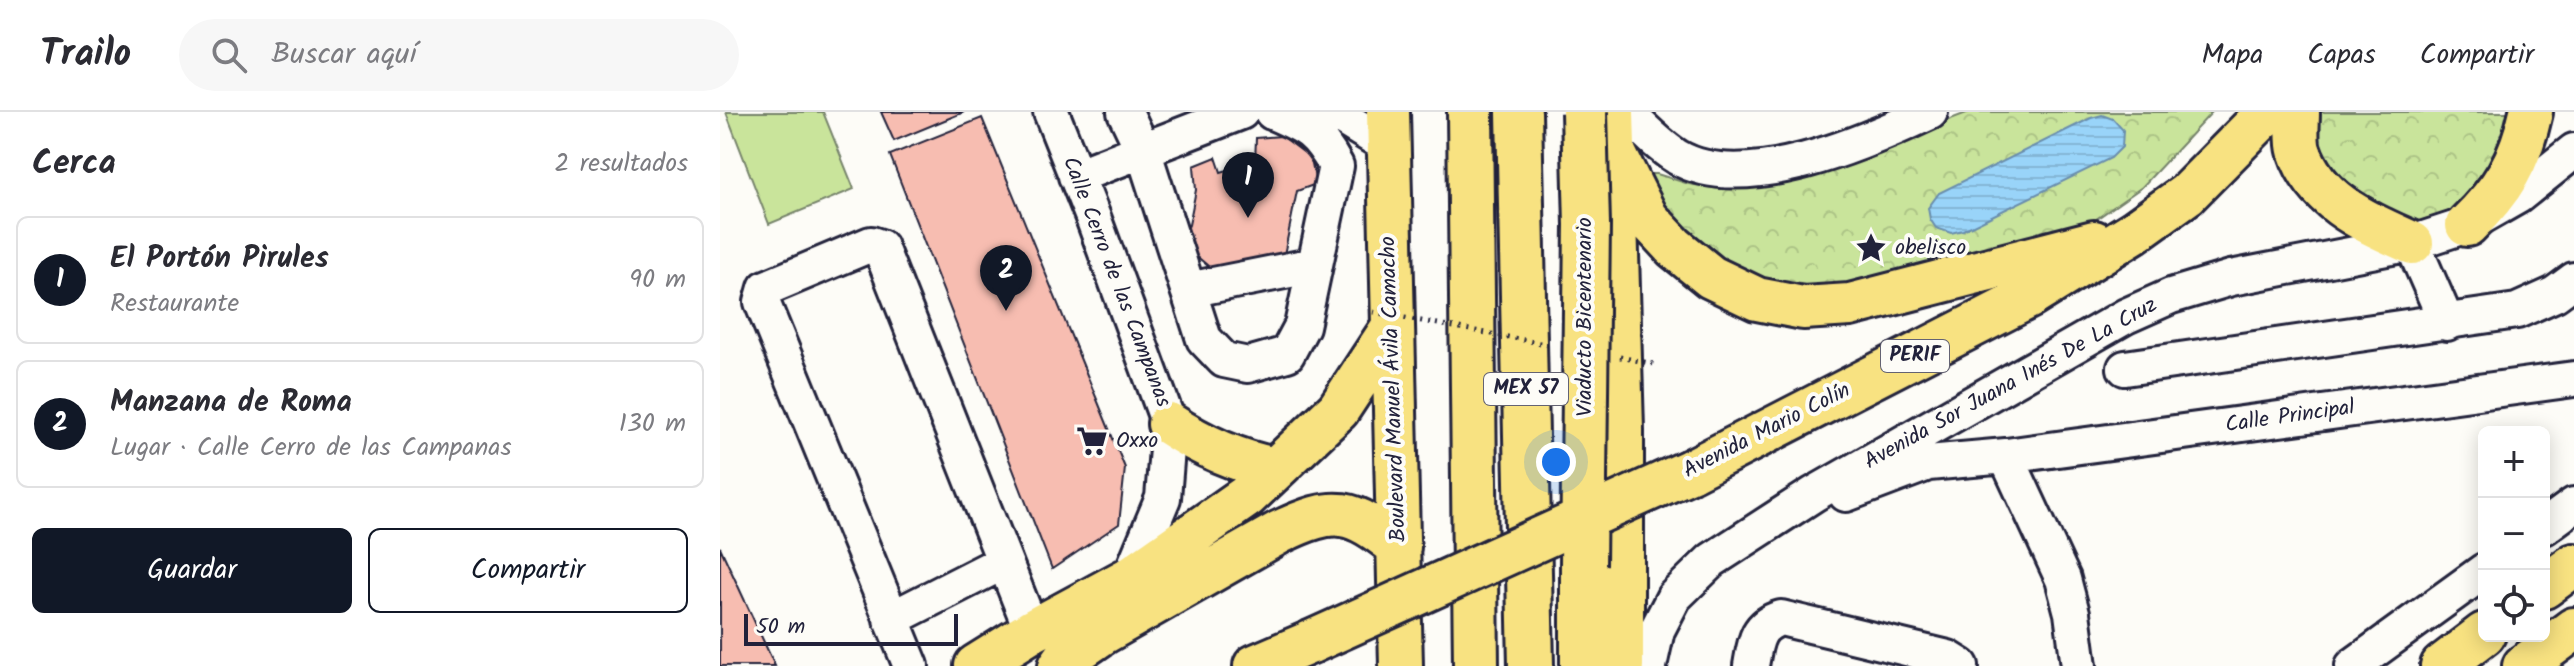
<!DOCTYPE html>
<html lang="es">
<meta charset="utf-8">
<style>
:root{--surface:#fff;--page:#f7f7f7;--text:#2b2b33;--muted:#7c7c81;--line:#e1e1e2;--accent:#111827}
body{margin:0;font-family:Kalam,sans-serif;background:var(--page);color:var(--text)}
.controls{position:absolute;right:24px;bottom:24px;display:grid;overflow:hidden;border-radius:12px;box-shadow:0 4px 20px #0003}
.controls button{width:72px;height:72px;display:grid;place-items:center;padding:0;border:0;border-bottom:2px solid var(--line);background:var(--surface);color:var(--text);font:40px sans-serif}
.scale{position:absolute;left:24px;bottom:20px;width:214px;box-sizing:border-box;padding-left:8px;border:4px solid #22223b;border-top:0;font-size:22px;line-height:28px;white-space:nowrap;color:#22223b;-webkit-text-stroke:6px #fdfcf7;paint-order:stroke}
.you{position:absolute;left:836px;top:350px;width:28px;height:28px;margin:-20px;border:6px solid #fff;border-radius:50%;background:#1a73e8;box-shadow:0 0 0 12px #1a73e833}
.badge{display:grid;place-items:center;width:52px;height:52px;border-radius:50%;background:var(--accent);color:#fff;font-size:26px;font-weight:700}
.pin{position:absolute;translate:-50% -66px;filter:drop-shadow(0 2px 4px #0008)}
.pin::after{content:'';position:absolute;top:42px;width:28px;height:24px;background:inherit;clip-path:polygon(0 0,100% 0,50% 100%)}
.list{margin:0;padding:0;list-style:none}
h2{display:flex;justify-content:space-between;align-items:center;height:104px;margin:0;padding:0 32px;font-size:34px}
h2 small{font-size:26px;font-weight:400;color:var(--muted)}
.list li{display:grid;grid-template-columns:52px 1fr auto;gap:24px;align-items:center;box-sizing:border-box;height:128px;margin:0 16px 16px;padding:0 16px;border:2px solid var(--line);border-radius:12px}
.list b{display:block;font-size:30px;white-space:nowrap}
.list p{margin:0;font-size:26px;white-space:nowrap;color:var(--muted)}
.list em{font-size:26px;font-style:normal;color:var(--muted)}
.actions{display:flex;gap:16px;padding:24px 32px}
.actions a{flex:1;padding:18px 0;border:2px solid var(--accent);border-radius:12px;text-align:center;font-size:28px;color:var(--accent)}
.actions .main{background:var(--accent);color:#fff}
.icon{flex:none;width:44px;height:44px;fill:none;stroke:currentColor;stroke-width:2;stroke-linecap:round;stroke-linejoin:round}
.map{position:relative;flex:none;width:1854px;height:554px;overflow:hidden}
header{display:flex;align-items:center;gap:48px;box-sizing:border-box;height:112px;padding:0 40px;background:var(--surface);border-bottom:2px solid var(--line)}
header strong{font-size:38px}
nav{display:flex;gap:44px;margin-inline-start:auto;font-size:28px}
.search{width:560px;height:72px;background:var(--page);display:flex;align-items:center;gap:20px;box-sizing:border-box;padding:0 28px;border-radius:44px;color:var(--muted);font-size:30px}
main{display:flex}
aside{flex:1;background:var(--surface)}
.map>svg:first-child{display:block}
.grass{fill:#c9e49b;stroke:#76836b;stroke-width:2}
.park{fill:url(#park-crowns);stroke:#76836b;stroke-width:2}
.water{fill:url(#water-rules);stroke:#698dad;stroke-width:2}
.building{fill:#f7bdb1;stroke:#22223b;stroke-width:2}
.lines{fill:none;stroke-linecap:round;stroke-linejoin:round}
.minor-casing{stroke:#22223b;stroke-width:40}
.major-casing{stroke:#22223b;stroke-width:48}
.highway-casing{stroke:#22223b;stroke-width:50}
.minor{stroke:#fdfcf7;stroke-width:34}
.major{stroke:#f8e281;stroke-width:42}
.highway{stroke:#f8e281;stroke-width:44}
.major-bridge-casing{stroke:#22223b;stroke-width:48;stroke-linecap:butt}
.highway-bridge-casing{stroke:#22223b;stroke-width:50;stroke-linecap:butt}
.path-bridge{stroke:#22223b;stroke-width:5;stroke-dasharray:2 6;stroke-linecap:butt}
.major-bridge{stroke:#f8e281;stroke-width:42}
.highway-bridge{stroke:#f8e281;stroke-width:44}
.labels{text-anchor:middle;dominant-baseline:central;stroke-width:8;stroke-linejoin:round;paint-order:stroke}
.shield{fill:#fdfcf7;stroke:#646373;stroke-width:2}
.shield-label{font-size:20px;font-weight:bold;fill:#22223b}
.poi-label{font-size:22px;fill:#22223b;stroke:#fdfcf7;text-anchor:start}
.street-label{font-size:22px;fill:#22223b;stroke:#fdfcf7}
</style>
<header>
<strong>Trailo</strong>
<div class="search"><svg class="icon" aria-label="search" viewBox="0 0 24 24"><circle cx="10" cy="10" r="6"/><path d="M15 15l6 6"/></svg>Buscar aquí</div>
<nav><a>Mapa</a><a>Capas</a><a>Compartir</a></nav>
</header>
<main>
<aside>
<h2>Cerca<small>2 resultados</small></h2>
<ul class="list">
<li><span class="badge">1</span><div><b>El Portón Pirules</b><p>Restaurante</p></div><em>90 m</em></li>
<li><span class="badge">2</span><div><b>Manzana de Roma</b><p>Lugar · Calle Cerro de las Campanas</p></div><em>130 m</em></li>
</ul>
<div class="actions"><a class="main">Guardar</a><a>Compartir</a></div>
</aside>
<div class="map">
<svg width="1854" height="554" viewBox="0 0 1854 554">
<defs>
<pattern id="park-crowns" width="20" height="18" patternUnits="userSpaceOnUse" patternTransform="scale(2)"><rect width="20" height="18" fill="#c9e49b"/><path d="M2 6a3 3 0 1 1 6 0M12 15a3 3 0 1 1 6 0" fill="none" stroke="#acc386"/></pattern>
<pattern id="water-rules" width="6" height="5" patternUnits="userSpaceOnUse" patternTransform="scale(2)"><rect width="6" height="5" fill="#99d4f9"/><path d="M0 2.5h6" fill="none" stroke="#84b6d6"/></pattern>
</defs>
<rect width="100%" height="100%" fill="#fdfcf7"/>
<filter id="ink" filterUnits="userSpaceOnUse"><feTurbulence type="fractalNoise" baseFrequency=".0125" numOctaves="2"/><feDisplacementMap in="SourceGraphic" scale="16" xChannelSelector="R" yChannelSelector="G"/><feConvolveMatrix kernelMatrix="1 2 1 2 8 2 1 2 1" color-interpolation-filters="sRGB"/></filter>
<g filter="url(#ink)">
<path class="grass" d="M 6,0 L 103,0 L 134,77 L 49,112 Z"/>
<path class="park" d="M 1249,0 L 1492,0 L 1422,75 L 1359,119 L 1126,180 L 1036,171 L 965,125 L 912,62 L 937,62 L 969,72 L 1000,77 L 1074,67 Z
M 1600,0 L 1798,0 L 1785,52 L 1729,106 L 1679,116 L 1632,97 L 1590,25 Z"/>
<path class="water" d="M 1382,3 L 1393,7 L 1403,18 L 1402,35 L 1391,46 L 1243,118 L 1231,121 L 1216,116 L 1210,107 L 1208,96 L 1219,81 L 1371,6 Z"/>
<path class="building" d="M 161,0 L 244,0 L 174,29 Z
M 262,6 L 405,356 L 399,412 L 332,457 L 170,43 Z
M 562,24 L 591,46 L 596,72 L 577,79 L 564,143 L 501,165 L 460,130 L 469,113 L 476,78 L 474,54 L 496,45 L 501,60 L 535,50 L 536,26 Z
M 0,435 L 55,554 L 0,554 Z"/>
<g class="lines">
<defs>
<path id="minor" d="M 331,0 L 374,108 L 449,312 L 443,386 L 408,470
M 405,0 L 423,38 L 484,227 L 504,248 L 528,253 L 567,242 L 582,214 L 616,54 C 597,19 587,15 552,0
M 613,0 L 668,34
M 906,0 C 922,16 938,33 957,45 C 1024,84 1146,30 1210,0
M 356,64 L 521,0
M 1692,131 L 1727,211
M 468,178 L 595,153
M 1405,256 L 1797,199 L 1835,182 L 1854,168
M 1286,344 L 1343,467 L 1352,501 L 1359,554
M 1126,382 L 1208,351 L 1286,344 L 1854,267
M 1824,415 L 1854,393
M 171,507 L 283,450
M 191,554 L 42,190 L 46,176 L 151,132 L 160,135 L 312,519
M 929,554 L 937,518 L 954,485 L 992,448 L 1094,382 L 1406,204 L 1451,184 L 1511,166 L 1692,131 L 1747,113 L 1798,84 L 1854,39
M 1031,554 C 1035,531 1036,513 1061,506 L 1228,546 L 1241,554
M 1633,554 L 1764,459"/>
<path id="major" d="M 668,0 L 681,554
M 893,0 L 902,318 L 902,554
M 1578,0 C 1578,12 1576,27 1579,38 C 1596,90 1646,110 1692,131
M 896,44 L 927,106 L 954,135 L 991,165 L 1037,187 L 1083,196 L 1130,193 L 1374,130
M 1747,113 C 1783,78 1800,50 1811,0
M 449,312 C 482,334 516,349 555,357
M 970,359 L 1309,185 L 1414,120 L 1467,82 L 1548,0
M 1824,475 L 1854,453
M 256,554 L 312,519 L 410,466 L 527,384 L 618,298 L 672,216
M 340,554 L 345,547 L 383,521 L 560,420 C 616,393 631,397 679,435
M 535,554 L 591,530
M 1722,554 L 1764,522
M 1804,554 L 1854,517"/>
<path id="highway" d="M 750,0 L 756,554
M 799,0 L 811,554
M 863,554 L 863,453"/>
</defs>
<use href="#minor" class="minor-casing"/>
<use href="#major" class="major-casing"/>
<use href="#highway" class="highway-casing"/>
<use href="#minor" class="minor"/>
<use href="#major" class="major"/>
<use href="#highway" class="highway"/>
<defs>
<path id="major-bridge" d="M 591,530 L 970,359"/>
<path id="highway-bridge" d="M 863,453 L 867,113 L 864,0"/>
</defs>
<use href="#major-bridge" class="major-bridge-casing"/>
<use href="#highway-bridge" class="highway-bridge-casing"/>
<path class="path-bridge" d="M 653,200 L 831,233
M 900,245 L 934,252"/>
<use href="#major-bridge" class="major-bridge"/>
<use href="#highway-bridge" class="highway-bridge"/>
</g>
</g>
<defs>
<symbol id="sight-bare" viewBox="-9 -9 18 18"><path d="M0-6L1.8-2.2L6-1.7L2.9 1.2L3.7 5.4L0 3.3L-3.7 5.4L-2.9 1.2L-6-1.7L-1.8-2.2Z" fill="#22223b" stroke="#fdfcf7" stroke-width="2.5" paint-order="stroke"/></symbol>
<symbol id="supermarket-bare" viewBox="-9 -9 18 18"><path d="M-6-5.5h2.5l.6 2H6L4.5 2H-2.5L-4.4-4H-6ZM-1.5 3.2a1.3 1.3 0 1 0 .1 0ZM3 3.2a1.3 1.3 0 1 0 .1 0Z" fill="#22223b" stroke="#fdfcf7" stroke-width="2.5" paint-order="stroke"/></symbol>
</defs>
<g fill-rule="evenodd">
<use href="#sight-bare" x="1129" y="114" width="44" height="44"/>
<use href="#supermarket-bare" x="350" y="307" width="44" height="44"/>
</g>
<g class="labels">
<g class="shield">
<rect x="1161" y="228" width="68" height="32" rx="6"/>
<rect x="764" y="261" width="84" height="32" rx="6"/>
</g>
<g class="shield-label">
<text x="1195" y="244">PERIF</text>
<text x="806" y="277">MEX 57</text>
</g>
<g class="poi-label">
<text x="1175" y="136">obelisco</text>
<text x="396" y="329">Oxxo</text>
</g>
<g class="street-label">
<text transform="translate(396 170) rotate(69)">Calle Cerro de las Campanas</text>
<text transform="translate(865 205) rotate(-90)">Viaducto Bicentenario</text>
<text transform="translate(1291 272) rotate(-29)">Avenida Sor Juana Inés De La Cruz</text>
<text transform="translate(674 277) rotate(-92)">Boulevard Manuel Ávila Camacho</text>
<text transform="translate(1570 305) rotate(-8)">Calle Principal</text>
<text transform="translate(1047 319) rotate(-27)">Avenida Mario Colín</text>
</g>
</g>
</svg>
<div class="controls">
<button>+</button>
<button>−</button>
<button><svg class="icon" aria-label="locate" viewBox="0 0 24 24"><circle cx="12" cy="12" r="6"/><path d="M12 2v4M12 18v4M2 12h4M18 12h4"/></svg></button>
</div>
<div class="scale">50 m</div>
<div class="you"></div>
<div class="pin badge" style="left:528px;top:106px">1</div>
<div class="pin badge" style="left:286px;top:199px">2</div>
</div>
</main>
